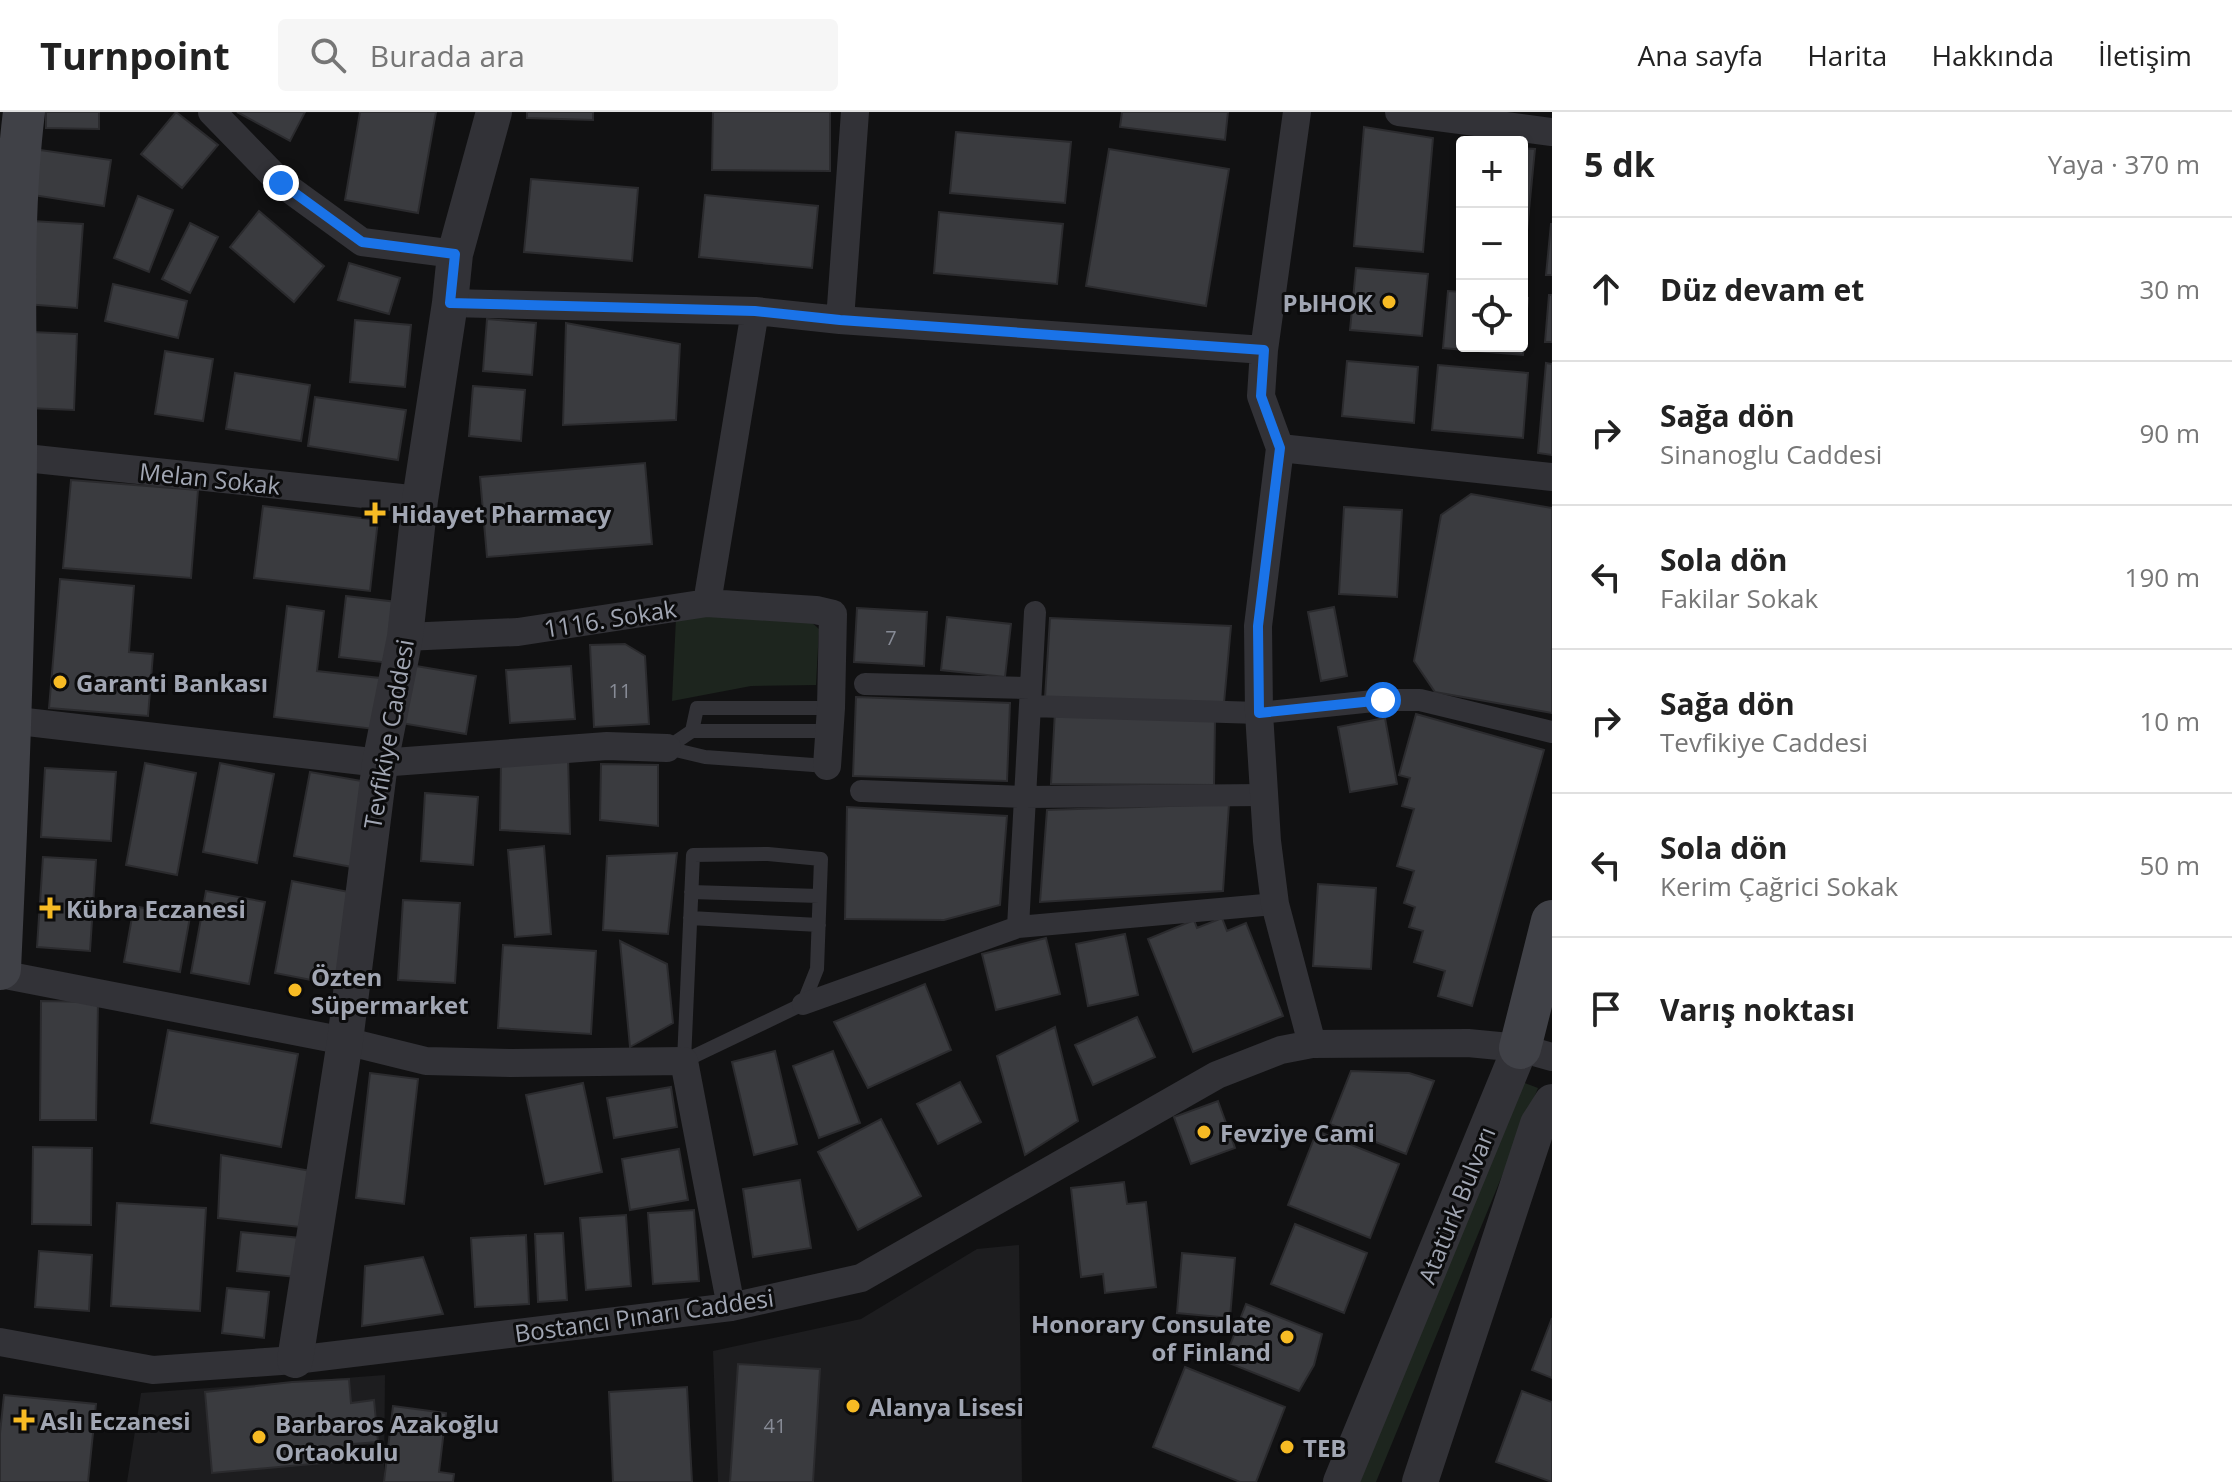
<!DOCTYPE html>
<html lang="tr">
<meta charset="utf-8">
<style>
:root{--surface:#fff;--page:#f6f6f6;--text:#222;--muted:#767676;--line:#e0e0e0}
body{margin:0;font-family:"Open Sans",sans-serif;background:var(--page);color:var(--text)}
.controls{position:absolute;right:24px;top:24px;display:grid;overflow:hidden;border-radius:8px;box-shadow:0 2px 6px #0004}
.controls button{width:72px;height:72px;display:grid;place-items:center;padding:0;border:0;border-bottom:2px solid var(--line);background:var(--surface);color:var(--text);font:40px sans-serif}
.stop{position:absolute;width:24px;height:24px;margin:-18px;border:6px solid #1a73e8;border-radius:50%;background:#fff}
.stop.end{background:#1a73e8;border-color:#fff;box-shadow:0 2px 8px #0008}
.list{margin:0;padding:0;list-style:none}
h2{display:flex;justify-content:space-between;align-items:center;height:104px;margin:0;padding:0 32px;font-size:34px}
h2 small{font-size:26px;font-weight:400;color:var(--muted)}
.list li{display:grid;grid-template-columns:52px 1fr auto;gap:24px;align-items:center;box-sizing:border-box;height:144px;padding:0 32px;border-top:2px solid var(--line)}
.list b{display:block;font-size:30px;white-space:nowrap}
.list p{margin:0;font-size:26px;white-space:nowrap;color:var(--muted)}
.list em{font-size:26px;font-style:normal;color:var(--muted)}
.icon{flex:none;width:44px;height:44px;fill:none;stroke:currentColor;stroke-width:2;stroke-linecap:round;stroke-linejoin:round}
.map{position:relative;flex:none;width:1552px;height:1370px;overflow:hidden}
header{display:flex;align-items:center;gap:48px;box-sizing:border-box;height:112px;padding:0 40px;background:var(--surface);border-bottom:2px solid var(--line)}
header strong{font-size:38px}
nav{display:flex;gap:44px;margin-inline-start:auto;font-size:28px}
.search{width:560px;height:72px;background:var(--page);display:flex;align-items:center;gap:20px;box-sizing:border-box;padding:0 28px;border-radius:8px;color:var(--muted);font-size:30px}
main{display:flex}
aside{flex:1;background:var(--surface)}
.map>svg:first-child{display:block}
.built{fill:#1d1d1f}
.green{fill:#1d251e}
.building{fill:#3a3b3f;stroke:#2b2b2e;stroke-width:2}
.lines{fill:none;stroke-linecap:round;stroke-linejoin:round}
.service{stroke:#323237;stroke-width:14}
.pedestrian{stroke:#323237;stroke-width:22}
.minor{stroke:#323237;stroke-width:28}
.tertiary{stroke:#323237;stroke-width:36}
.secondary{stroke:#404147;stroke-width:42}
.route{stroke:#1a73e8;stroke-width:10}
.poi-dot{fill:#f7bb24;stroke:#0c0c0d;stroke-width:3}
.labels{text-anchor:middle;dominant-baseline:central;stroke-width:6;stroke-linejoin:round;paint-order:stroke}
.number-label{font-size:20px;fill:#878b96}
.poi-label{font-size:24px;font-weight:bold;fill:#a1a6b3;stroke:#0c0c0d;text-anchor:start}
.street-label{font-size:24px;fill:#a1a6b3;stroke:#0c0c0d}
</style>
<header>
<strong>Turnpoint</strong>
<div class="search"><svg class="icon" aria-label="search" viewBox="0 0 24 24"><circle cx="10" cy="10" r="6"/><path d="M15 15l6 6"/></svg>Burada ara</div>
<nav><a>Ana sayfa</a><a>Harita</a><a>Hakkında</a><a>İletişim</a></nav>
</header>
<main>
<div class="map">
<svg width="1552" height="1370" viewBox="0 0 1552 1370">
<rect width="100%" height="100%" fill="#111112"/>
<path class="built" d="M 1019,1133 L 1022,1370 L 718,1370 L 713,1239 L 861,1207 L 977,1137 Z
M 385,1263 L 384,1370 L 127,1370 L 141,1281 Z"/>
<path class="green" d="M 706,498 L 808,507 L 819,517 L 816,573 L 751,574 L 672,589 L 676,506 Z
M 1519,969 L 1538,976 L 1525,1008 L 1376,1370 L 1356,1370 Z"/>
<path class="building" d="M 46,0 L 99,0 L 99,17 L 46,16 Z
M 176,0 L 218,33 L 182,76 L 141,42 Z
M 237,0 L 305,0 L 290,29 Z
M 360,0 L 436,0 L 418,101 L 345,88 Z
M 527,0 L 593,0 L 593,8 L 527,6 Z
M 713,0 L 830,0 L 830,59 L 712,58 Z
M 1122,0 L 1228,0 L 1225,28 L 1120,15 Z
M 1364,15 L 1433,26 L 1423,140 L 1354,134 Z
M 956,20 L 1071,30 L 1065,91 L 950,81 Z
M 26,36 L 111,48 L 104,94 L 20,81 Z
M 1522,36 L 1535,37 L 1524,149 L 1522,149 Z
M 1109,37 L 1229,57 L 1206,194 L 1086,174 Z
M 531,67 L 638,76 L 632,149 L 524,140 Z
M 705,83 L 818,94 L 812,156 L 699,145 Z
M 138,84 L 173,98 L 149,160 L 114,146 Z
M 1462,87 L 1462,143 L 1457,143 Z
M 259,99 L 324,154 L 294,190 L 230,135 Z
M 939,100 L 1063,112 L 1057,172 L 934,161 Z
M 31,109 L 83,112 L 77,196 L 25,192 Z
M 190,111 L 218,125 L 190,181 L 162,167 Z
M 1551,112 L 1552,112 L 1552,163 L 1546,163 Z
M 349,151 L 400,166 L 389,202 L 338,188 Z
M 1356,156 L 1428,162 L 1422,224 L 1350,218 Z
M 113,172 L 187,189 L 178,226 L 105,209 Z
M 1448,179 L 1462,180 L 1462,234 L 1522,234 L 1522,186 L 1528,186 L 1523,243 L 1443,236 Z
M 1549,183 L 1552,183 L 1552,230 L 1545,230 Z
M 487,207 L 536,211 L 532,263 L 483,259 Z
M 355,208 L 411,213 L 405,275 L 350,270 Z
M 566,211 L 680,232 L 676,308 L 563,313 Z
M 31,220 L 77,222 L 74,298 L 28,296 Z
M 165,239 L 213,247 L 203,309 L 155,302 Z
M 1347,249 L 1418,255 L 1414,311 L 1342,304 Z
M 1546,251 L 1552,252 L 1552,343 L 1538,341 Z
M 1438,253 L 1528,261 L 1523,326 L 1432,318 Z
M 235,261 L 310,273 L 301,329 L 226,317 Z
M 473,274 L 525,278 L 521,329 L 469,324 Z
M 315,285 L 406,298 L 398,348 L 308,334 Z
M 645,351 L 652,432 L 487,445 L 480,365 Z
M 71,368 L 198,378 L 191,466 L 63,456 Z
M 1471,382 L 1552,396 L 1552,601 L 1435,580 L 1414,549 L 1441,403 Z
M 263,394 L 378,408 L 370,479 L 254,466 Z
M 1344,395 L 1402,398 L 1397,485 L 1339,482 Z
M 60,467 L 134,474 L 129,540 L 153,542 L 148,604 L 49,596 Z
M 346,484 L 397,490 L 390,551 L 339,545 Z
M 287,494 L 324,499 L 317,559 L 380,566 L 374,617 L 274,605 Z
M 1334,495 L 1347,564 L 1321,569 L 1308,500 Z
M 857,496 L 927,500 L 924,554 L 854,550 Z
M 947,505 L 1011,512 L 1005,565 L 941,558 Z
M 1050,506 L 1231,514 L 1224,591 L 1045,586 Z
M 625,532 L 645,544 L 649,612 L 594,615 L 590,533 Z
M 410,553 L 476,564 L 466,622 L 401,611 Z
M 571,554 L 575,607 L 510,611 L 506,558 Z
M 856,585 L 1010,591 L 1007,669 L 853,664 Z
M 1055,599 L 1215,609 L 1214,673 L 1051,672 Z
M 1416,602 L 1544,638 L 1472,894 L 1438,884 L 1445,859 L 1414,850 L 1423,819 L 1409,815 L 1415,795 L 1404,791 L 1414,759 L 1397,754 L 1414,697 L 1402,694 L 1410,666 L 1399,663 Z
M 1385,606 L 1397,672 L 1350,680 L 1338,615 Z
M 568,644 L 570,722 L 500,718 L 501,648 Z
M 145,651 L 196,661 L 177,763 L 126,753 Z
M 220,651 L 274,662 L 257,751 L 203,740 Z
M 601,652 L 658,653 L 658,714 L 600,708 Z
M 45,656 L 116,660 L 111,729 L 41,725 Z
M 310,660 L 373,671 L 357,756 L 294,744 Z
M 425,681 L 478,685 L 473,753 L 421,749 Z
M 1229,692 L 1223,779 L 1040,790 L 1047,698 Z
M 847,695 L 1007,704 L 1000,793 L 944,808 L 845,807 Z
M 544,734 L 551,822 L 515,825 L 508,738 Z
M 677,741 L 668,822 L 603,818 L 607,744 Z
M 43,745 L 96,748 L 90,839 L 37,835 Z
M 292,769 L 354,781 L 337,873 L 275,861 Z
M 1318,772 L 1376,776 L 1371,857 L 1313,854 Z
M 206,779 L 265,790 L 249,872 L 191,861 Z
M 403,788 L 460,791 L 455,871 L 398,868 Z
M 134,794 L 190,805 L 180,860 L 124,850 Z
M 1222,806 L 1227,819 L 1246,811 L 1283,904 L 1193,940 L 1148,827 L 1194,808 L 1197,816 Z
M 1125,822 L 1138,883 L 1088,894 L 1076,832 Z
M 1046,826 L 1060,882 L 996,898 L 982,842 Z
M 620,829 L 667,852 L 673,911 L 630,935 Z
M 503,833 L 596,839 L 591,922 L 498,916 Z
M 925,872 L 951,938 L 868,976 L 834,910 Z
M 41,889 L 98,890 L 96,1008 L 40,1008 Z
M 1137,905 L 1155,945 L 1093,973 L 1075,933 Z
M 1055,915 L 1078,1009 L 1025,1043 L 997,944 Z
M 168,918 L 298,942 L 281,1035 L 151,1011 Z
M 775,939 L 797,1032 L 754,1043 L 732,950 Z
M 833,939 L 860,1011 L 819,1026 L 793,954 Z
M 1351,959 L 1409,961 L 1434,969 L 1406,1042 L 1330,1012 Z
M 370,961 L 418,967 L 404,1092 L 356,1086 Z
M 960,970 L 981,1010 L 938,1032 L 917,992 Z
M 583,971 L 602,1060 L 545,1072 L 526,983 Z
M 671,975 L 677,1015 L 614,1026 L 607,986 Z
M 1218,989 L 1235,1036 L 1191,1052 L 1174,1005 Z
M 881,1007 L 921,1084 L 858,1118 L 818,1040 Z
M 1317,1019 L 1399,1052 L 1370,1126 L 1288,1093 Z
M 33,1035 L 92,1036 L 91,1113 L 32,1112 Z
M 679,1037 L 688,1088 L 630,1098 L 622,1047 Z
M 221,1043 L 311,1059 L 300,1115 L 218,1106 Z
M 800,1068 L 811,1136 L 753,1145 L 743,1077 Z
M 1124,1070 L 1127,1092 L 1146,1090 L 1156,1175 L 1105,1181 L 1103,1162 L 1081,1165 L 1071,1076 Z
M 117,1091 L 206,1096 L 200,1199 L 111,1194 Z
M 694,1098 L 699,1169 L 653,1172 L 648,1101 Z
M 626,1103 L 631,1174 L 586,1178 L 580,1106 Z
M 1295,1112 L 1367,1141 L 1344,1201 L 1271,1172 Z
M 241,1120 L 300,1126 L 296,1165 L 237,1159 Z
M 563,1121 L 567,1188 L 538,1190 L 535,1122 Z
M 526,1123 L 529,1192 L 475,1195 L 471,1126 Z
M 39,1139 L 92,1143 L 89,1199 L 35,1195 Z
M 1182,1141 L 1235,1146 L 1230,1206 L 1177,1201 Z
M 423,1145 L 443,1202 L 362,1214 L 365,1154 Z
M 227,1176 L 269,1180 L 264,1226 L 222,1221 Z
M 1246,1192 L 1322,1222 L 1314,1253 L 1299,1279 L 1224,1249 Z
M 1552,1206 L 1552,1266 L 1532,1258 Z
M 738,1252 L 820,1257 L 813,1370 L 730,1370 Z
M 1185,1255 L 1285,1295 L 1256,1370 L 1240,1370 L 1153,1335 Z
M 349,1267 L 351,1291 L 374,1288 L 378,1330 L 354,1332 L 356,1348 L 212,1361 L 205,1280 L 292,1270 Z
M 687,1275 L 692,1370 L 613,1370 L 609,1280 Z
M 1522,1279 L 1552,1290 L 1552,1370 L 1496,1350 Z
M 4,1283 L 96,1292 L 88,1370 L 0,1370 L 0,1321 Z
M 393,1294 L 446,1301 L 439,1360 L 454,1362 L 453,1370 L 384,1370 Z"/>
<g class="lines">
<path class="service" d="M 692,619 L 697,596 L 831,596
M 667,636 L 692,619 L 829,619
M 667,636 L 705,645 L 827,654
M 768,742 L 821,747 L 817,857 L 803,892 L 684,949 L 693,743 Z
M 691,780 L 819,784
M 690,806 L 819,813"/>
<path class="pedestrian" d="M 1035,500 L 1018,815 L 1275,792
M 865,572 L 1030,576
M 1030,594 L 1259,601 L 1383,588 L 1420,588 L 1552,620
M 861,679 L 1024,685 L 1264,683
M 803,892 L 1018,815"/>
<path class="minor" d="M 212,0 L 281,71 L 362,130 L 455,142
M 1297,0 L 1264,238 L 1261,284 L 1280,336 L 1258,514 L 1259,601 L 1267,729 L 1275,792 L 1312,932
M 1399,0 L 1552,20
M 450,191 L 755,199 L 840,208 L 1264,238
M 840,208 L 855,0
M 1280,336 L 1552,365
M 0,346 L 16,345 L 420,388
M 707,491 L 755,199
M 405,525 L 518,520 L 707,491 L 816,498 L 833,502 L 831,596 L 827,654
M 0,607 L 380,651 L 607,634 L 667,636
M 0,862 L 345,929 L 426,949 L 512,951 L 684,949 L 731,1195
M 0,1230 L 153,1258 L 295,1248 L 731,1195 L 861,1166 L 1217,963 L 1281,938 L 1312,932 L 1468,931 L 1520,936 L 1552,945"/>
<path class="tertiary" d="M 295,1248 L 345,929 L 380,651 L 405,525 L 420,388 L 450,191 L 455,142 L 494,0
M 1341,1370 L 1520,936
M 1420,1370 L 1538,1012 L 1552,990"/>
<path class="secondary" d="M 0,857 C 8,686 15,515 16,344 C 17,230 10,113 24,0
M 1520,936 L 1552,809"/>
</g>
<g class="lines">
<path class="route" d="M 281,71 L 362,130 L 455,142 L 450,191 L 755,199 L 840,208 L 1264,238 L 1261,284 L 1280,336 L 1258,514 L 1259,601 L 1383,588"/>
</g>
<g class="poi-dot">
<circle cx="1389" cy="190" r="8"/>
<path d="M371 389h8v8h8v8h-8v8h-8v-8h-8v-8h8z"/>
<circle cx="60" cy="570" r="8"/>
<path d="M46 784h8v8h8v8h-8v8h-8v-8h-8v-8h8z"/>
<circle cx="295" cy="878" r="8"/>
<circle cx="1204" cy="1020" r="8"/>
<circle cx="1287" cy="1225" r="8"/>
<circle cx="853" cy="1294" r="8"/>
<path d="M20 1296h8v8h8v8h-8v8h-8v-8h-8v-8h8z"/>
<circle cx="259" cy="1325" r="8"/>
<circle cx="1287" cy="1335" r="8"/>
</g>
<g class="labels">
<g class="number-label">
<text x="891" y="525">7</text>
<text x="620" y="578">11</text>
<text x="775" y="1313">41</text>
</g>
<g class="poi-label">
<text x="1373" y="190" text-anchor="end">РЫНОК</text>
<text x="391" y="401">Hidayet Pharmacy</text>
<text x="76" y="570">Garanti Bankası</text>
<text x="66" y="796">Kübra Eczanesi</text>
<text x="311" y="864">Özten<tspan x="311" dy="28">Süpermarket</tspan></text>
<text x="1220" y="1020">Fevziye Cami</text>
<text x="1271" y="1211" text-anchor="end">Honorary Consulate<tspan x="1271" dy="28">of Finland</tspan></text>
<text x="869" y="1294">Alanya Lisesi</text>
<text x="40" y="1308">Aslı Eczanesi</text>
<text x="275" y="1311">Barbaros Azakoğlu<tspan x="275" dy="28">Ortaokulu</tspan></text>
<text x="1303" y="1335">TEB</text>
</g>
<g class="street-label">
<text transform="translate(210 366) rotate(6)">Melan Sokak</text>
<text transform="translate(610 506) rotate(-9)">1116. Sokak</text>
<text transform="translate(388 622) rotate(-80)">Tevfikiye Caddesi</text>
<text transform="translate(1456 1093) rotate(-68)">Atatürk Bulvarı</text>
<text transform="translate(644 1203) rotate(-8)">Bostancı Pınarı Caddesi</text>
</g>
</g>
</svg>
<div class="controls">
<button>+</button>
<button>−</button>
<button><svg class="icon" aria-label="locate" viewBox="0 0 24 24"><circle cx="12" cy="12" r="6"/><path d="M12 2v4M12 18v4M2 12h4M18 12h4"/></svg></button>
</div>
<div class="stop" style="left:1383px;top:588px"></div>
<div class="stop end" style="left:281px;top:71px"></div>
</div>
<aside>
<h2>5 dk<small>Yaya · 370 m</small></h2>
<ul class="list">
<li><svg class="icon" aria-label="ahead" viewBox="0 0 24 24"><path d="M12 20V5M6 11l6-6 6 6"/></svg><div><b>Düz devam et</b></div><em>30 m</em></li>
<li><svg class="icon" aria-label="right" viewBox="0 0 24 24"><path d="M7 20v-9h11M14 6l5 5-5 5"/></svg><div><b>Sağa dön</b><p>Sinanoglu Caddesi</p></div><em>90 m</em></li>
<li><svg class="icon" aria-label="left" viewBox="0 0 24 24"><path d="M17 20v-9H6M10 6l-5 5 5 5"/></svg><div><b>Sola dön</b><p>Fakilar Sokak</p></div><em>190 m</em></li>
<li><svg class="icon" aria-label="right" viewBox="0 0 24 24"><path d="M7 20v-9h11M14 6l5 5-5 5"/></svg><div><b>Sağa dön</b><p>Tevfikiye Caddesi</p></div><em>10 m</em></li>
<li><svg class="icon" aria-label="left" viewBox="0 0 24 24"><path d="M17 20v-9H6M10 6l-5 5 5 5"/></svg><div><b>Sola dön</b><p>Kerim Çağrici Sokak</p></div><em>50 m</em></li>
<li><svg class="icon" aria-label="arrive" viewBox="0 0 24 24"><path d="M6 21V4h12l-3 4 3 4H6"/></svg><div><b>Varış noktası</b></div></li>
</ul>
</aside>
</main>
